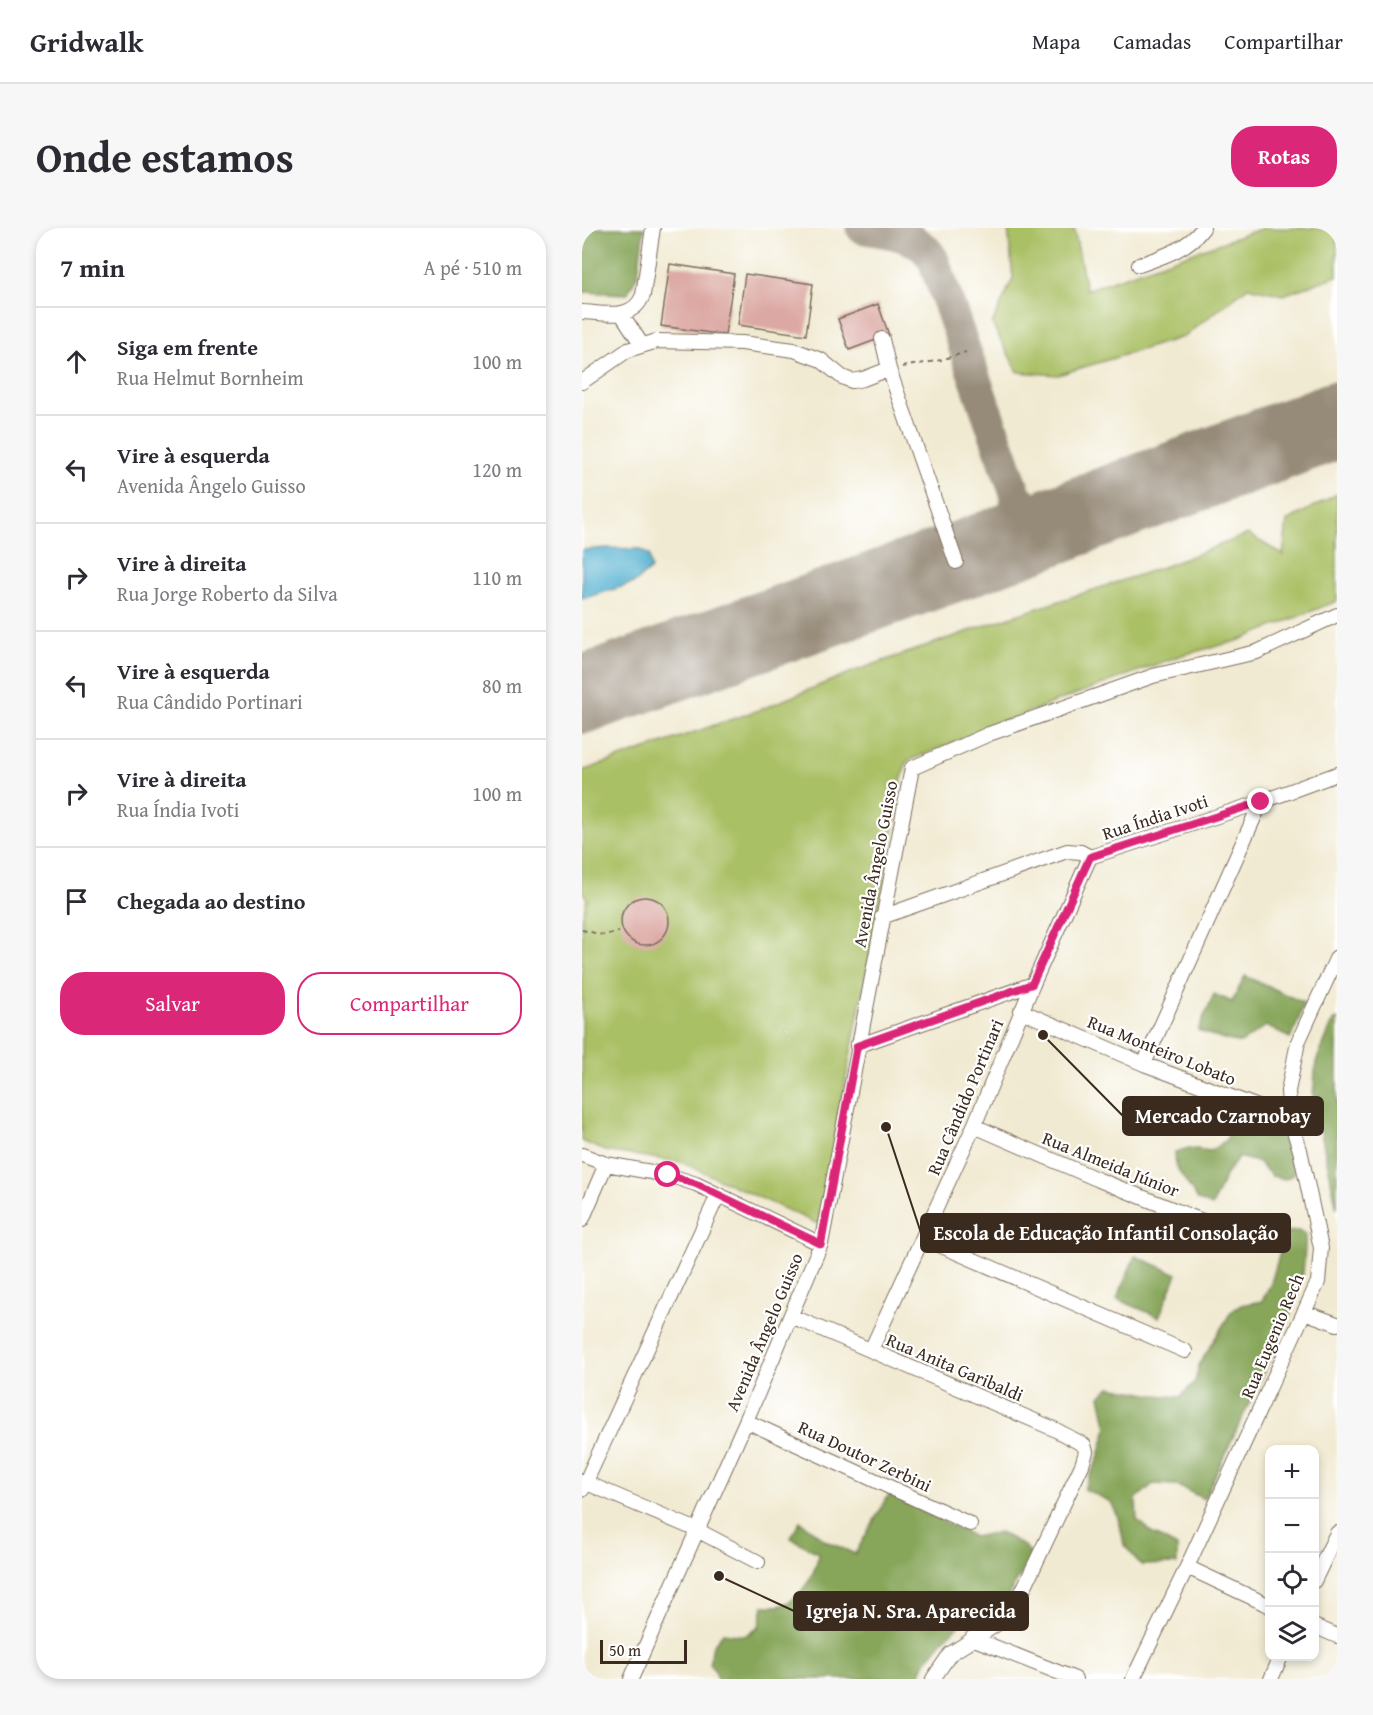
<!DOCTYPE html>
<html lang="pt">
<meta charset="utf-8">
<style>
:root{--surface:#fff;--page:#f7f7f7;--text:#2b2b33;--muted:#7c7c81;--line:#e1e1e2;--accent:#db2777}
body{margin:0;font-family:"Gentium Book Plus",serif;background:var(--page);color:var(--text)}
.controls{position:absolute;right:18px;bottom:18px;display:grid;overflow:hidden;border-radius:12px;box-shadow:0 3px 9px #0003}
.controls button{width:54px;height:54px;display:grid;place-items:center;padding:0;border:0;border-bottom:2px solid var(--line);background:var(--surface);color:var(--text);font:30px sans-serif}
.scale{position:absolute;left:18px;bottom:15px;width:87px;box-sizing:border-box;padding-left:6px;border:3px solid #3b2a1e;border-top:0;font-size:16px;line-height:21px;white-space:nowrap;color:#3b2a1e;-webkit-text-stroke:4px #fff;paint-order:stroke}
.stop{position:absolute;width:18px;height:18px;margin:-14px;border:4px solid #db2777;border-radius:50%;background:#fff}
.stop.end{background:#db2777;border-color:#fff;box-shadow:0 2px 6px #0008}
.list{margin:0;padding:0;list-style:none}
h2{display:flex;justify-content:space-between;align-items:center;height:78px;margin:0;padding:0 24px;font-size:26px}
h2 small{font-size:20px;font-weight:400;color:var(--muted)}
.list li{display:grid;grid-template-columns:39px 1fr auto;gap:18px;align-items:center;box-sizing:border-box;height:108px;padding:0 24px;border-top:2px solid var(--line)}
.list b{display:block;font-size:22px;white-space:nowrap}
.list p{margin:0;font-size:20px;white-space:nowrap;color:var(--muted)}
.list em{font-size:20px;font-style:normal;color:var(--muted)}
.actions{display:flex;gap:12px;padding:18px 24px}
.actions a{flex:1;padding:14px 0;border:2px solid var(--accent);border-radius:24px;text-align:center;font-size:21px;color:var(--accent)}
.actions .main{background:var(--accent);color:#fff}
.icon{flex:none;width:33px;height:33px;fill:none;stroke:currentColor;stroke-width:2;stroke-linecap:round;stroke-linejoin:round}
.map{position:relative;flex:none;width:755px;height:1451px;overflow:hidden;border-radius:24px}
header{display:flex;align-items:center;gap:36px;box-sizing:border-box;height:84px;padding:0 30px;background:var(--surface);border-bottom:2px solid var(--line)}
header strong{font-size:28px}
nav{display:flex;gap:33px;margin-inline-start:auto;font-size:21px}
.intro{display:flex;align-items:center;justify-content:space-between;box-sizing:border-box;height:144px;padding:0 36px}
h1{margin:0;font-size:42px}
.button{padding:15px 27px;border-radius:24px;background:var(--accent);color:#fff;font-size:21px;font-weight:700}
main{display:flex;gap:36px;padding:0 36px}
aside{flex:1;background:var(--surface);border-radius:24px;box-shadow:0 3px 9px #0003}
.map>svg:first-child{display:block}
.green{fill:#aac065;stroke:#727542;stroke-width:1.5}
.forest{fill:#87a65a;stroke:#61683c;stroke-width:1.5}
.water{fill:#50afcf;stroke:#466c76;stroke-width:1.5}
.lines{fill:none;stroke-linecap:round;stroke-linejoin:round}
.taxiway{stroke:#968a78;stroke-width:32}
.runway{stroke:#968a78;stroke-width:78}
.building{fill:#dca8a3}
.minor-casing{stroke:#7b6d5d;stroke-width:16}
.path{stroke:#7b6d5d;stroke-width:2;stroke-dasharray:4.5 4.5;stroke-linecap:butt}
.minor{stroke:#fff;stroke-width:14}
.route{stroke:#db2777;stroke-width:8}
.labels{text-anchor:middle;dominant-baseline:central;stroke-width:4.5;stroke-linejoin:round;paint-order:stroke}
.street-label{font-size:18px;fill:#3b2a1e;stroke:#fff}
.leader{fill:none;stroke:#3b2a1e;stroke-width:2}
.callout-dot{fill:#3b2a1e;stroke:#fff;stroke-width:2}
.callout{fill:#3b2a1e;stroke:#3b2a1e;stroke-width:2}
.callout-label{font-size:20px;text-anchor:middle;font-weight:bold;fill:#fff}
</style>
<header>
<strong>Gridwalk</strong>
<nav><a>Mapa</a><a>Camadas</a><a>Compartilhar</a></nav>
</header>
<div class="intro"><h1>Onde estamos</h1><a class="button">Rotas</a></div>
<main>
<aside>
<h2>7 min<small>A pé · 510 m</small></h2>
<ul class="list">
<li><svg class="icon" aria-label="ahead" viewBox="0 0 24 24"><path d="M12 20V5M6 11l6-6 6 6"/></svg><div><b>Siga em frente</b><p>Rua Helmut Bornheim</p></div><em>100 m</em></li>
<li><svg class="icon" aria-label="left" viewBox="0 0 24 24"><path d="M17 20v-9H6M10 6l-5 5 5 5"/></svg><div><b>Vire à esquerda</b><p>Avenida Ângelo Guisso</p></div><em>120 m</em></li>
<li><svg class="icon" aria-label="right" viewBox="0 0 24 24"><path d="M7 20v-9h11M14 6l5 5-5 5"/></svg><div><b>Vire à direita</b><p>Rua Jorge Roberto da Silva</p></div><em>110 m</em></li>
<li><svg class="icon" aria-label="left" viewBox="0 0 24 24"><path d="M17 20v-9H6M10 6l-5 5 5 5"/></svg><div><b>Vire à esquerda</b><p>Rua Cândido Portinari</p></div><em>80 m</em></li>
<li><svg class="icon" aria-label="right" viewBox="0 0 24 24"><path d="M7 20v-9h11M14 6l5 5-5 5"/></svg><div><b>Vire à direita</b><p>Rua Índia Ivoti</p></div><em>100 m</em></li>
<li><svg class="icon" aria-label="arrive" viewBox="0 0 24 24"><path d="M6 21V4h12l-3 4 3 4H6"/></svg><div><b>Chegada ao destino</b></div></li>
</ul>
<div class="actions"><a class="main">Salvar</a><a>Compartilhar</a></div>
</aside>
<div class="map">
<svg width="755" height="1451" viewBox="0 0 755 1451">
<rect width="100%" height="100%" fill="#fff"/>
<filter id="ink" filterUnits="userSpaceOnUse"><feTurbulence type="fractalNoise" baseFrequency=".0167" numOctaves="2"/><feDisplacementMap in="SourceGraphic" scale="12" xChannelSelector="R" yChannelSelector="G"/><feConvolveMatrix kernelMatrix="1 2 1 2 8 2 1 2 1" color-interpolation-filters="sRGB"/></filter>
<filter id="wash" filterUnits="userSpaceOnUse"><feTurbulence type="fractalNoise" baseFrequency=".008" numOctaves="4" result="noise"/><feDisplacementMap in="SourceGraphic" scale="24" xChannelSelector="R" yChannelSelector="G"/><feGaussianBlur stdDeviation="1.35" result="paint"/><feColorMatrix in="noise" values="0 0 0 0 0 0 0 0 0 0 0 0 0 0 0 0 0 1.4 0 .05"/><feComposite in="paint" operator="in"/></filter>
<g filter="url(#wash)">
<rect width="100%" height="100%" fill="#f1ead2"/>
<path class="green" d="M 426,0 L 492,0 L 504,62 L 681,0 L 755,0 L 755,48 L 701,67 L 666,59 L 601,109 L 476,147 L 436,144 L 410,96 L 431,50 Z
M 755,266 L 755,373 L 655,413 L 600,427 L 462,478 L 325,533 L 314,571 L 314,590 L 236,996 L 99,934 L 23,923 L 0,913 L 0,689 L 5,671 L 0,663 L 0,543 L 185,479 L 270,444 L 413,394 L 584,338 L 666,306 L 701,327 L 705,293 Z"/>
<path class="forest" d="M 0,0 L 62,0 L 56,46 L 45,66 L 0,64 Z
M 663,748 L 722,775 L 716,794 L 708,810 L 684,798 L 659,815 L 636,810 L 616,802 L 632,766 L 650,774 Z
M 755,791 L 755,981 L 731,867 L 734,834 L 751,793 Z
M 660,883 C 679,884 704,896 709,917 C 711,926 711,936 712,946 L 703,951 L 690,948 L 676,934 L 656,929 L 643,948 L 630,978 L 616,972 L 594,939 L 593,924 L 607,920 L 628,923 L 643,913 Z
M 716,1003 L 724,1006 L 721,1046 L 708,1088 L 622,1271 L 594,1257 L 571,1256 L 554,1271 L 555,1292 L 571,1306 L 595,1319 L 595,1336 L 559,1337 L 542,1317 L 537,1291 L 529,1274 L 502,1261 L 516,1231 L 525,1200 L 518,1168 L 528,1159 L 572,1167 L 598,1169 L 613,1154 L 617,1137 L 649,1084 L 659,1077 L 680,1073 L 689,1055 L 704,1004 Z
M 553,1028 L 595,1046 L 577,1089 L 535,1071 Z
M 307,1266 L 392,1309 L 418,1304 L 442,1318 L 450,1328 L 424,1371 L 378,1397 L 361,1412 L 342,1436 L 336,1451 L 135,1451 L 134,1444 L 127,1436 L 131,1417 L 141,1405 L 163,1408 L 177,1399 L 181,1378 C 187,1378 194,1379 200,1377 C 219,1371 236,1343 236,1325 L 209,1310 L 218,1293 L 244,1313 L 273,1326 Z"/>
<path class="water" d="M 25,320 L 57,321 L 67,327 L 69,341 L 52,355 L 0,371 L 0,322 Z"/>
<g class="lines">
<path class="taxiway" d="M 280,0 C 307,5 336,6 351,31 L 434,267 C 435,291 426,306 408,321
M 434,267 C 450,286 467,290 491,289"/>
<path class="runway" d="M 0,467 L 374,334 L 755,192"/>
</g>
<g id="blocks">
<path class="building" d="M 88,36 L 152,46 L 143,107 L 79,98 Z
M 163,46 L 231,56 L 224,107 L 156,97 Z
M 296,76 L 307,107 L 267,122 L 256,91 Z
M39 693a24 24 0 1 1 48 0a24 24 0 1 1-48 0Z"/>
</g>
</g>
<g filter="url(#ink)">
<use href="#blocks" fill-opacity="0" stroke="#7b6d5d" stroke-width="1.5"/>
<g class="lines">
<defs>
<path id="minor" d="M 557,37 C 580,29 606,21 621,0
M 0,84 C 23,85 51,93 61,67 L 71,0
M 39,85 L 60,117
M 300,111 L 307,141 L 374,334
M 0,154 L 46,122 L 75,113 L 160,115 L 212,122 L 239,132 L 260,149 L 270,153 L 281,151 L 307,141
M 300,689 L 485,623 L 499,624 L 508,629 L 679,574 L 755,546
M 439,783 L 562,836 L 708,891
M 275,818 L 451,756
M 562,836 L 679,574
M 392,898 L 517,952 L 653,1006
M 0,927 L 24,936 L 86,947 L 114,956 L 239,1016
M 0,992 L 24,936
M 341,1010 L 603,1123
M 722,1084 L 755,1096
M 209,1088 L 472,1201 L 502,1217 L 504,1224 L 500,1237 L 431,1383 L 418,1394 L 368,1426 L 351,1451
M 289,1122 L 392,898 L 451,756 L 508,629
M 164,1193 L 388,1296
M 0,1253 L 115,1302 L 176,1334
M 0,1262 L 136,967
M 605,1339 L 688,1378
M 732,1353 L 755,1305
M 732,1398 L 755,1408
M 390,1410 L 493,1451
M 49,1451 L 164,1193 L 239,1016 L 330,540 L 407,506 L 571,448 L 675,424 L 755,387
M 551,1451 L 605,1339 L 736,1054 L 739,1020 L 718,922 L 708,891 L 706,863 L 716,814 L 755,729
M 689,1451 L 699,1428"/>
</defs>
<use href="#minor" class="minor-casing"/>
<path class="path" d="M 320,139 L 359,132 L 384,124
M 0,702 L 21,707 L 37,704"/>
<use href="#minor" class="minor"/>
</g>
</g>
<g class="lines" filter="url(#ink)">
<path class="route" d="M 86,947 L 114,956 L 239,1016 L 275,818 L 450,756 L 508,629 L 679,574"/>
</g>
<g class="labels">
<g class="street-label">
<text transform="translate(573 589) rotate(-18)">Rua Índia Ivoti</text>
<text transform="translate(293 636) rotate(-79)">Avenida Ângelo Guisso</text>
<text transform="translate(580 822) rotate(22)">Rua Monteiro Lobato</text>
<text transform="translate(383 869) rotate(-67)">Rua Cândido Portinari</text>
<text transform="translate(529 936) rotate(22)">Rua Almeida Júnior</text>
<text transform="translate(182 1104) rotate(-67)">Avenida Ângelo Guisso</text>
<text transform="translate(690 1108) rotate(-67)">Rua Eugenio Rech</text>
<text transform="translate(373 1139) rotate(23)">Rua Anita Garibaldi</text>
<text transform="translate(283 1228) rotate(25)">Rua Doutor Zerbini</text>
</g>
</g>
<path class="leader" d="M461 807L541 888M304 899L339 1005M137 1348L212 1383"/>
<g class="callout-dot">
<circle cx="461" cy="807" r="6"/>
<circle cx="304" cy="899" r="6"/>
<circle cx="137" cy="1348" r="6"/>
</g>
<g class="callout">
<rect x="541" y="869" width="200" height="38" rx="6"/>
<rect x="339" y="986" width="369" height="38" rx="6"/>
<rect x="212" y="1364" width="234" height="38" rx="6"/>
</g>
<g class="callout-label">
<text x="641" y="895">Mercado Czarnobay</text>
<text x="524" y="1012">Escola de Educação Infantil Consolação</text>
<text x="329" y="1390">Igreja N. Sra. Aparecida</text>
</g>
</svg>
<div class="controls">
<button>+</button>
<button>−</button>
<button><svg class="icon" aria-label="locate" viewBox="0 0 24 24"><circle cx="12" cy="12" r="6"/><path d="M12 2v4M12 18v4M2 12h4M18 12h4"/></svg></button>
<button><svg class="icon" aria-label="layers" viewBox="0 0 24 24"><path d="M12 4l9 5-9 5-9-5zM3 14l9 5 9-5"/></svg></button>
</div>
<div class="scale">50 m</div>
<div class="stop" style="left:86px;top:947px"></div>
<div class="stop end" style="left:679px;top:574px"></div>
</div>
</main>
